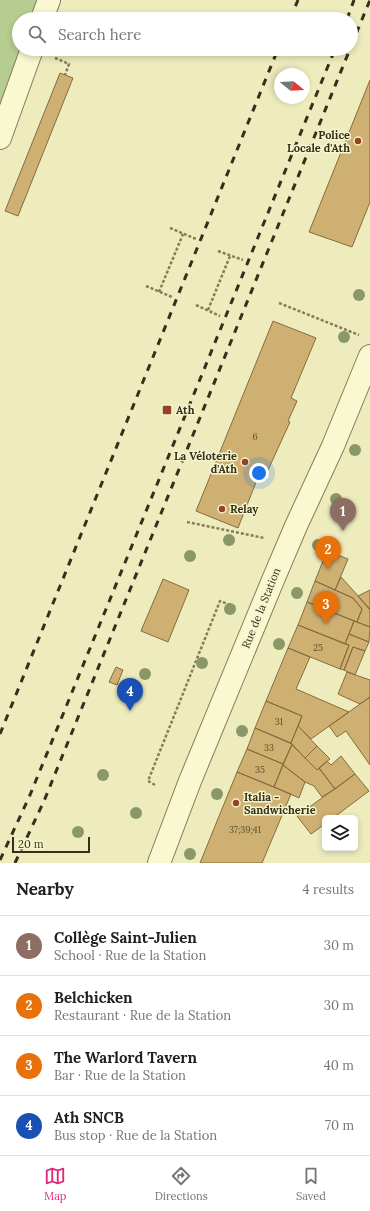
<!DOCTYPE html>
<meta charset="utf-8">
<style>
:root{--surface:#fff;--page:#f6f6f6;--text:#202124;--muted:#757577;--line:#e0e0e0;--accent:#db2777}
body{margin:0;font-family:Lora,serif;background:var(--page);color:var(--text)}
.controls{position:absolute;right:12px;bottom:12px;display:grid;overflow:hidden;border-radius:6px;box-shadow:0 2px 6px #0003}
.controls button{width:36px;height:36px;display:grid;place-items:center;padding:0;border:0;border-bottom:1px solid var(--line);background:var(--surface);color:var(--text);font:20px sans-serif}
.compass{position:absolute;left:274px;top:68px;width:36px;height:36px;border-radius:50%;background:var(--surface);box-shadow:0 2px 6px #0003;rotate:108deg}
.scale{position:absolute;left:12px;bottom:10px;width:78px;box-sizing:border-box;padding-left:4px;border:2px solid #352f1b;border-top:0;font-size:11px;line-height:14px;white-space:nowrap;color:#352f1b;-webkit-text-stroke:3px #f6f5cd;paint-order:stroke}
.you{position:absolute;left:259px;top:473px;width:14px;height:14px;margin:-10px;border:3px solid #fff;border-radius:50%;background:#1a73e8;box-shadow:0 0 0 6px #1a73e833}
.badge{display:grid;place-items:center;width:26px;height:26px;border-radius:50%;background:var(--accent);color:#fff;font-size:13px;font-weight:700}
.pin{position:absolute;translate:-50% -33px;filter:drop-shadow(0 1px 2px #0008)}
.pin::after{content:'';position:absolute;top:21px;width:14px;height:12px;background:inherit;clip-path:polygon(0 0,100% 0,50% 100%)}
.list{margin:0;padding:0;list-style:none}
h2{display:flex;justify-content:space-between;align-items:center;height:52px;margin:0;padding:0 16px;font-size:17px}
h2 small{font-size:13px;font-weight:400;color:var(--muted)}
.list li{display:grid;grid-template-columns:26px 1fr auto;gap:12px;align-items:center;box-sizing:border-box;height:60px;padding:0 16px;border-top:1px solid var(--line)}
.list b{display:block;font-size:15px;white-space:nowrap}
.list p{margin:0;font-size:13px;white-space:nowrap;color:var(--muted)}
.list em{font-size:13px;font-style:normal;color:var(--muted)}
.icon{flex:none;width:22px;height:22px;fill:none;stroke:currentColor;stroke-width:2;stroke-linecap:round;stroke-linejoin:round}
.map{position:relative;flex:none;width:370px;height:863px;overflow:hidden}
.search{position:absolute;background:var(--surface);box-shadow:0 2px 6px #0003;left:12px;right:12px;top:12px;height:44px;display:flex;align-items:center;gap:10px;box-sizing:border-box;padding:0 14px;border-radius:22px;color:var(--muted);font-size:15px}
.sheet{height:292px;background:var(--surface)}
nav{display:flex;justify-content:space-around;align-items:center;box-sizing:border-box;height:56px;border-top:1px solid var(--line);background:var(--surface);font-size:11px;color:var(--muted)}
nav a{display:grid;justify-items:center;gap:2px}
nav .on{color:var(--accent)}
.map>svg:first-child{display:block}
.green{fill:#b6cc91}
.building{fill:#cdb072;stroke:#866c3b}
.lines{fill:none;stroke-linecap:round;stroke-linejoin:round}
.minor-casing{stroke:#867c56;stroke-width:24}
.path{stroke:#867c56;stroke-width:2.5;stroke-dasharray:3 2;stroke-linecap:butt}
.minor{stroke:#f9f8d0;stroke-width:22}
.rail{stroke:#352f1b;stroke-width:3;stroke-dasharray:7 7;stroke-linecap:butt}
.tree{fill:#8a9767}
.poi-dot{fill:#964225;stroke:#f6f5cd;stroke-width:1.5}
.labels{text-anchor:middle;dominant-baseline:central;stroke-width:3;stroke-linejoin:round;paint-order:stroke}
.number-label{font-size:9px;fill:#5b4f31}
.poi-label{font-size:11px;font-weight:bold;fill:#352f1b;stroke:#f6f5cd;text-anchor:start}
.street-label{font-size:11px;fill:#352f1b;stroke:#f6f5cd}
</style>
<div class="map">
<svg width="370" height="863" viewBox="0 0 370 863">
<rect width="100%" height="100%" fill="#eeecbd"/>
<path class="green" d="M 0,0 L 38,0 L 31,19 L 19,19 L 20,49 L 0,105 Z"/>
<path class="building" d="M 60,73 L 73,78 L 18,216 L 5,211 Z
M 370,80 L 370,202 L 352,247 L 309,232 Z
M 273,321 L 316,338 L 291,398 L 297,401 L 288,421 L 290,422 L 268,470 L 262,467 L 238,528 L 196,511 Z
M 327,551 L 348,559 L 335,590 L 315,581 Z
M 341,577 L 370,609 L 370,627 L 357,622 L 362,609 L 353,598 L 335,590 Z
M 163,579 L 189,590 L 168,642 L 141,631 Z
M 315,581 L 353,598 L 362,609 L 357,622 L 307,602 Z
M 370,590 L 370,609 L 369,609 L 358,596 Z
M 307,602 L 354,621 L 345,644 L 298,625 Z
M 354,621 L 370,627 L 369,642 L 349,634 Z
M 298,625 L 349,645 L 340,669 L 288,648 Z
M 349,634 L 369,642 L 365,651 L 353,647 L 344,670 L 340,669 L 349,645 L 345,644 Z
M 353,647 L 365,651 L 355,675 L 344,670 Z
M 288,648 L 310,657 L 296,689 L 349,712 L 311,739 L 298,726 L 302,716 L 266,701 Z
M 116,667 L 123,670 L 117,685 L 109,682 Z
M 347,672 L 370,680 L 370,697 L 360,704 L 338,694 Z
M 370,697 L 370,765 L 346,731 L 337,737 L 329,726 Z
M 266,701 L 302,716 L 291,743 L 255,728 Z
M 298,726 L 317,746 L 305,758 L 291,743 Z
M 255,728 L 292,744 L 283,764 L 247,749 Z
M 292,745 L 317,770 L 319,768 L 335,789 L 322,797 L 314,786 L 305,782 L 283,765 Z
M 317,746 L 330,759 L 317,770 L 305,758 Z
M 247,749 L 283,764 L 274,787 L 237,772 Z
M 341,756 L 355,774 L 335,789 L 319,768 L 327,761 L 331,765 Z
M 283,765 L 305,782 L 299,798 L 274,787 Z
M 237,772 L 291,794 L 262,863 L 200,863 Z
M 355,774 L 369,791 L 333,818 L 325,818 L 325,824 L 311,834 L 297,816 Z"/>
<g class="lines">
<defs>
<path id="minor" d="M 42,19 L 49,0
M 0,138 L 32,49
M 159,863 L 190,781 L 273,580 L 296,526 L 333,446 L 370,356"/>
</defs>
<use href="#minor" class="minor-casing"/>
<path class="path" d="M 55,58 L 69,64 L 65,75
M 170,228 L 196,239
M 218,251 L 243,260
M 146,286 L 172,297
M 159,292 L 183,234
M 279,303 L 359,335
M 196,305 L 220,316
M 208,310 L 230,256
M 187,522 L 264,538
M 155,785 L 148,781 L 220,601 L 236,607"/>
<use href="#minor" class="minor"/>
<path class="rail" d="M 290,19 L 298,0
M 347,19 L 354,0
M 351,46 L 370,0
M 0,734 L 278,49
M 0,860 L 30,795 L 335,49
M 15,863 L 44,801 L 350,49"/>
</g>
<g class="tree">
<circle cx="359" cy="295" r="6"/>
<circle cx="344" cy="337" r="6"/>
<circle cx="355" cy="450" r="6"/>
<circle cx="336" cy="499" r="6"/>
<circle cx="229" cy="540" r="6"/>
<circle cx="318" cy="545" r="6"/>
<circle cx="190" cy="556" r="6"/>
<circle cx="297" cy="593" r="6"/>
<circle cx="230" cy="609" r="6"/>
<circle cx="279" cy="644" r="6"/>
<circle cx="202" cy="663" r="6"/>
<circle cx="145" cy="674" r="6"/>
<circle cx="242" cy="731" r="6"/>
<circle cx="103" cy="775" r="6"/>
<circle cx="217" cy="794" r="6"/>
<circle cx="136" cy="813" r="6"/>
<circle cx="78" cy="832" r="6"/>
<circle cx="190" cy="854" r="6"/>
</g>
<g class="poi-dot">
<circle cx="358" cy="141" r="4"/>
<rect x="162" y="405" width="10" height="10" rx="2"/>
<circle cx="245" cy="462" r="4"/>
<circle cx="222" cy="509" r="4"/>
<circle cx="236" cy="803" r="4"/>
</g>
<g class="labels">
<g class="number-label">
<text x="255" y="436">6</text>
<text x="318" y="647">25</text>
<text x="279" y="721">31</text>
<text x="269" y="747">33</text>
<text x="260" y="769">35</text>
<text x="245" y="829">37;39;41</text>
</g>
<g class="poi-label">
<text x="350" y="135" text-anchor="end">Police<tspan x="350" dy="13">Locale d'Ath</tspan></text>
<text x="176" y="410">Ath</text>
<text x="237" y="456" text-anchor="end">La Véloterie<tspan x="237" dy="13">d'Ath</tspan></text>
<text x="230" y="509">Relay</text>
<text x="244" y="797">Italia -<tspan x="244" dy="13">Sandwicherie</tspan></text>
</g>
<g class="street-label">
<text transform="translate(261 608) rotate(-68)">Rue de la Station</text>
</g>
</g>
</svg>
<div class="controls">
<button><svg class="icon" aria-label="layers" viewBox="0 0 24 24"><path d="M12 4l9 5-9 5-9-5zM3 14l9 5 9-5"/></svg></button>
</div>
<svg class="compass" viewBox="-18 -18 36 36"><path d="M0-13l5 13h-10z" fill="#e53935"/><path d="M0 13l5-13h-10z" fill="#757577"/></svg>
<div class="scale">20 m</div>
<div class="you"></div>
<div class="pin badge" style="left:343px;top:531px;background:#8d6e63">1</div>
<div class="pin badge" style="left:328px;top:569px;background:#e8710a">2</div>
<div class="pin badge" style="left:326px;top:624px;background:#e8710a">3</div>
<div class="pin badge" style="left:130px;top:711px;background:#1a4fb4">4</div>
<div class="search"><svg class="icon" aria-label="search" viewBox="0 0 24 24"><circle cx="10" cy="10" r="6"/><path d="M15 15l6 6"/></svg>Search here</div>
</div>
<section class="sheet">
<h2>Nearby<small>4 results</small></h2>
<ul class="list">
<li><span class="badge" style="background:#8d6e63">1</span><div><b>Collège Saint-Julien</b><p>School · Rue de la Station</p></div><em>30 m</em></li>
<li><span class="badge" style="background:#e8710a">2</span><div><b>Belchicken</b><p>Restaurant · Rue de la Station</p></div><em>30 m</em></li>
<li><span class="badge" style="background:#e8710a">3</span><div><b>The Warlord Tavern</b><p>Bar · Rue de la Station</p></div><em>40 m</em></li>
<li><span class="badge" style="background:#1a4fb4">4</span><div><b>Ath SNCB</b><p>Bus stop · Rue de la Station</p></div><em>70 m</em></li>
</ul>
</section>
<nav>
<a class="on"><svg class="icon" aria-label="map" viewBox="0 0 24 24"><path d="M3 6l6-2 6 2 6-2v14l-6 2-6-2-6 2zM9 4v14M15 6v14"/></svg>Map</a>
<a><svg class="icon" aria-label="directions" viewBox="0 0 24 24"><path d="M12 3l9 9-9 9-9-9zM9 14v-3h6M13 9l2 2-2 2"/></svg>Directions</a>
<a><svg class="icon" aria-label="saved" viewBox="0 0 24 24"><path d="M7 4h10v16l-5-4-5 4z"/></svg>Saved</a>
</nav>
